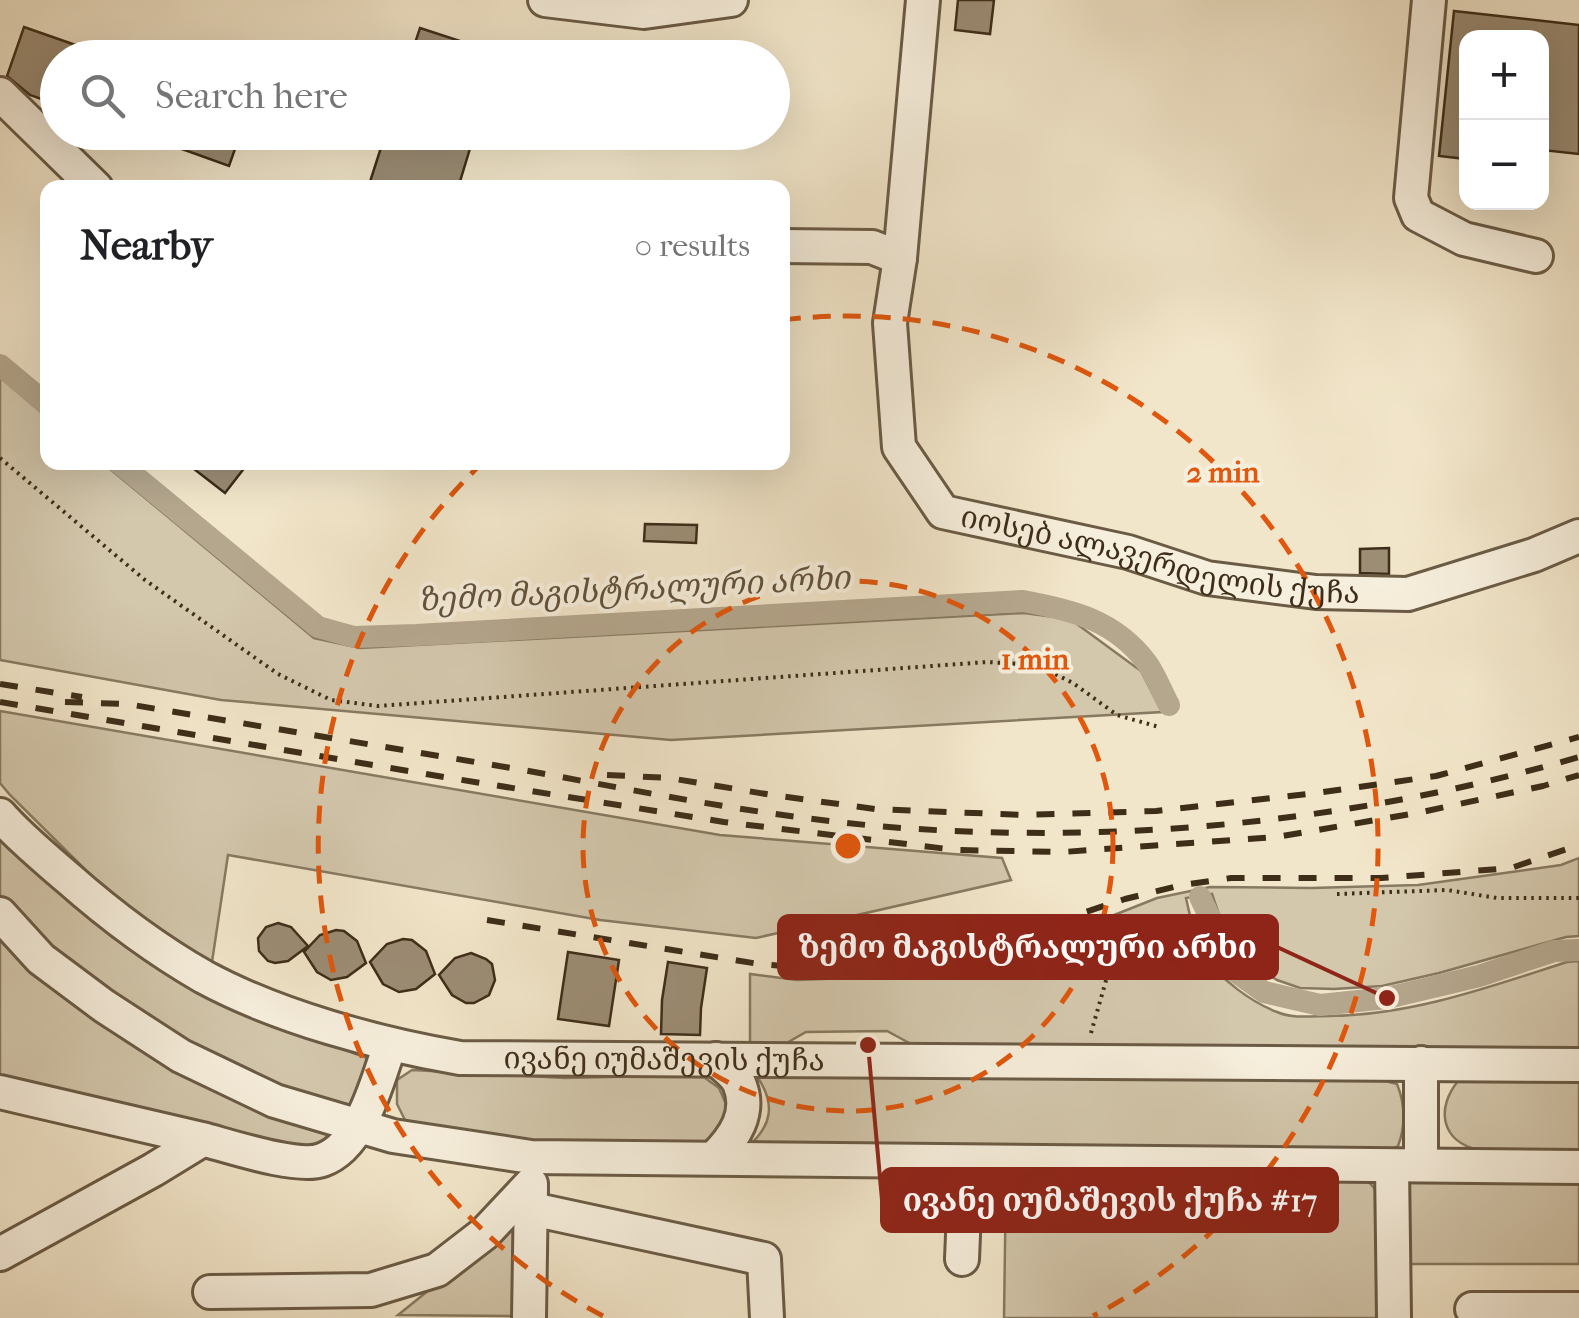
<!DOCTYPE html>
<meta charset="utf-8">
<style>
:root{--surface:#fff;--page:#f6f6f6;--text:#202124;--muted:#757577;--line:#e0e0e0}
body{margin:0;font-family:"IM FELL French Canon","Noto Serif Georgian",serif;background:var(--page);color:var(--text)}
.controls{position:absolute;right:30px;top:30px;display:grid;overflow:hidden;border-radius:20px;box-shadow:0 10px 40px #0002}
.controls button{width:90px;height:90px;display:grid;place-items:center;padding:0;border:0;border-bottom:2px solid var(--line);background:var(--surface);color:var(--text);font:50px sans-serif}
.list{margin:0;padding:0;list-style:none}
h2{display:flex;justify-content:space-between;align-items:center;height:130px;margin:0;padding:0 40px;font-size:42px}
h2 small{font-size:32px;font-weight:400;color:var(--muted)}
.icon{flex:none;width:55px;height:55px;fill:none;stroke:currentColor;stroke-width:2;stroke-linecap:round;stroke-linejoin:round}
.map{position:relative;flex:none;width:1579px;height:1318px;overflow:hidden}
.search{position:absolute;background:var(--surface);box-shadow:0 10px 40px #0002;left:40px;top:40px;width:750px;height:110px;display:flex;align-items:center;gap:25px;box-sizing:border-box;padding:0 35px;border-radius:55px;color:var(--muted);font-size:38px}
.panel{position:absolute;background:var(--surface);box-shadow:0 10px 40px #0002;left:40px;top:180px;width:750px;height:290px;border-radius:20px}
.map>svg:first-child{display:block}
.green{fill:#d3c7ac;stroke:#887a62;stroke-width:2.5}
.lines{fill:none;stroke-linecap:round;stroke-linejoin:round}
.canal{stroke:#b5a78e;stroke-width:22}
.building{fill:#9c8d75;stroke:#3e2d19;stroke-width:2.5}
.minor-casing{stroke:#6b5b45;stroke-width:38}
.path{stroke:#3e2d19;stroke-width:4;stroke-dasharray:2.5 5;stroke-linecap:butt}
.minor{stroke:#f7efdd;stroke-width:32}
.rail{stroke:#3e2d19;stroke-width:6;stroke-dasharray:18 18;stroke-linecap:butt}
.ring{fill:none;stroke:#e0570d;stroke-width:5;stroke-dasharray:18 12}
.labels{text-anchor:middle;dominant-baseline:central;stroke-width:8;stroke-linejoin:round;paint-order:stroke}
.street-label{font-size:30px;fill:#3e2d19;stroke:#f7efdd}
.water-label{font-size:32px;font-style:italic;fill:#62523c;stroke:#f7efdd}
.centre{fill:#e0570d;stroke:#f7efdd;stroke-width:5}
.ring-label{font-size:30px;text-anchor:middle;font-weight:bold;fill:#e0570d;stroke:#f7efdd;stroke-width:8;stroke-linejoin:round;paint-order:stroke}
.leader{fill:none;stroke:#8f2418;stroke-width:4}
.callout-dot{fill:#8f2418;stroke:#f7efdd;stroke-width:4}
.callout{fill:#8f2418;stroke:#8f2418;stroke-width:4}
.callout-label{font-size:32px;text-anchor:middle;font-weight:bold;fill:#fff}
</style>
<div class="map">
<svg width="1579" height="1318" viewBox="0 0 1579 1318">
<rect width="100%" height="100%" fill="#f2e6ca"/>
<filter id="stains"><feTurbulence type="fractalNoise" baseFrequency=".002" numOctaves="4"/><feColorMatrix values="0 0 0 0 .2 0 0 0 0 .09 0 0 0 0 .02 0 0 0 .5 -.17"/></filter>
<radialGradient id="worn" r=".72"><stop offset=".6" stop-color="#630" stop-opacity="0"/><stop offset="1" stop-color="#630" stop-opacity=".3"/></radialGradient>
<path class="green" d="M 0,377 L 47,417 L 48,462 L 103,463 L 314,638 L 360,648 L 1024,613 L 1070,619 L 1141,671 L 1162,712 L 671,740 L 221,700 L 0,660 Z
M 0,711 L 720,835 L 1002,858 L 1011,880 L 756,938 L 600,920 L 228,855 L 212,962 L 132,916 L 10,795 L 0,783 Z
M 0,830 L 112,937 L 212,1000 L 372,1060 L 356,1106 L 340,1111 L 214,1063 L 63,964 L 0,895 Z
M 1579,858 L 1579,936 L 1566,937 L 1439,973 L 1382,986 L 1334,989 L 1300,988 L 1277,980 L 1255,966 L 1227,938 L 1212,894 L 1186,898 C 1190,917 1195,939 1205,956 C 1220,979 1251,1002 1277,1012 C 1293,1019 1312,1016 1330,1016 C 1413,1015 1489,987 1567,962 L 1579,961 L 1579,1049 L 913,1045 L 887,1031 L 806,1032 L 783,1045 L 750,1045 L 750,974 L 797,980 L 949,974 L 1099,921 L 1157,898 L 1210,887 L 1311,888 L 1418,885 L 1561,865 Z
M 0,933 L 324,1130 L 332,1138 L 302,1151 L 0,1081 Z
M 412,1070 L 565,1078 L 701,1075 L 719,1088 L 729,1111 L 710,1143 L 518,1142 L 406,1122 L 397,1104 L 397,1080 Z
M 756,1075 L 1374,1078 L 1397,1084 C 1405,1104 1406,1125 1398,1146 L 1384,1153 L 746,1148 C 773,1126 776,1103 756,1075 Z
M 1579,1079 L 1579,1151 L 1479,1150 C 1441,1142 1435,1108 1459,1080 Z
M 1006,1176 L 1368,1181 L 1380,1195 L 1378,1318 L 1004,1318 Z
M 1413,1179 L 1579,1180 L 1579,1264 L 1403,1264 L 1402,1191 Z
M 522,1215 L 513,1316 L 398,1315 Z"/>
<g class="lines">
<path class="canal" d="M 0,365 L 48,405
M 118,462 L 318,627 L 354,637 L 416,635 L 1023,601 C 1072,610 1115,620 1147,663 C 1156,676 1162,692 1169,705
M 1200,897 L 1236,972 L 1264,992 L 1320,1005 L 1387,998 L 1479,976 L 1554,951 L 1579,950"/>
</g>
<path class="building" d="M 958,0 L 994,0 L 990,34 L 955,30 Z
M 1454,11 L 1579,25 L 1579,154 L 1542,150 L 1542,38 L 1466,38 L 1466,159 L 1439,156 Z
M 24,27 L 104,55 L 104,58 L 58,58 L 58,105 L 30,95 L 7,76 Z
M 420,28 L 500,54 L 499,58 L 410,58 Z
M 143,132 L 241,132 L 229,166 L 143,135 Z
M 386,132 L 475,132 L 458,188 L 368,188 Z
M 185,462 L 249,462 L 225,493 Z
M 645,524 L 697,525 L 696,543 L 644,541 Z
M 1389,548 L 1389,574 L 1360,573 L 1360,549 Z
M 278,923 L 291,927 L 308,946 L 288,961 L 275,963 L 268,961 L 259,951 L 258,938 L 266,927 Z
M 336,930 L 344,931 L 357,941 L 366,963 L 347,977 L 331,980 L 317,972 L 304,952 L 320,935 Z
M 403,939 L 412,940 L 426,951 L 435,974 L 416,989 L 399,992 L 383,984 L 370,962 L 387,944 Z
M 568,952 L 619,960 L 609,1026 L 558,1019 Z
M 471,953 L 486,959 L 492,964 L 495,980 L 489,995 L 474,1003 L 466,1003 L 452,995 L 439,975 L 455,958 Z
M 668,962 L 707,968 L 701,1008 L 700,1035 L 661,1034 L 662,1000 Z"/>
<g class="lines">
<defs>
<g id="minor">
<path d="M 545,0 L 644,12 L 731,0"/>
<path id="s1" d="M 923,0 L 900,258 L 890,323 L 899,447 L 943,512 L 1128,552 L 1207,578 L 1316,592 L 1408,594 L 1534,555 L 1579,536"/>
<path d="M 1429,0 L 1411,198 L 1418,215 L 1464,239 L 1536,256"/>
<path d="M 0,94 L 96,188"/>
<path d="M 782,246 L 872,247 L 900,258"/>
<path id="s2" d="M 0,815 C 20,838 45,858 68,878 C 110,915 155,949 204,977 C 278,1017 378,1044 460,1058 L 1579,1065"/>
<path d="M 0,914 L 41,959 L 104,1006 L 181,1056 L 275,1101 L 393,1136 L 531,1157 L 1579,1167"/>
<path d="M 1421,1063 L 1421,1165"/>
<path d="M 0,1092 C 67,1108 134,1123 202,1139 C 229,1146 297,1169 322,1160 C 362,1146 377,1081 390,1045"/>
<path d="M 714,1158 C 734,1138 752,1113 739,1083 C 735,1074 723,1066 716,1059"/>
<path d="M 1392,1166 L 1394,1318"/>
<path d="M 532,1209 L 764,1259 L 767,1318"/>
<path d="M 0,1254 L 153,1170 L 202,1140"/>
<path d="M 962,1259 L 966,1163"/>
<path d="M 210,1292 L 371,1290 L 437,1270 L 485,1233 L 531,1184"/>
<path d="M 1472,1309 L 1579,1309"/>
<path d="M 529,1318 L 531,1188"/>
</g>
</defs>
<use href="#minor" class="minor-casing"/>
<path class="path" d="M 0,458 L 145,580 L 278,674 L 331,700 L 378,706 L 987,662 L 1037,665 L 1073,683 L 1117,715 L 1159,727
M 1337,894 L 1447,890 L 1497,898 L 1579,898
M 1091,1033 L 1123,921"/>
<use href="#minor" class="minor"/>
<path class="rail" d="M 0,684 L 82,697
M 0,702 L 450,778 L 724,822 L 956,850 L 1063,852 L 1277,837 L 1422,812 L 1543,786 L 1579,775
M 65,702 L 127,704 C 259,726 391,748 523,770 C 644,792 766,817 889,827 C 1121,845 1356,822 1579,757
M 607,775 L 669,778 L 772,795 L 875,809 L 1023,815 L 1156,811 L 1317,793 L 1436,776 L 1579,737
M 487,920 L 759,964 L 848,971 L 939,960 L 1125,899 L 1182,885 L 1231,878 L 1381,878 L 1511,868 L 1579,845"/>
</g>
<g class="ring">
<circle cx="848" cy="846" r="265"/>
<path d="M603 1316A530 530 0 0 1 480 465M783 320A530 530 0 0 1 1093 1316"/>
</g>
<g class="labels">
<g class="street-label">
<text stroke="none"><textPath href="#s1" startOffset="750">იოსებ ალავერდელის ქუჩა</textPath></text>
<text stroke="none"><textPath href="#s2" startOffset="735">ივანე იუმაშევის ქუჩა</textPath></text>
</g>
<g class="water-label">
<text transform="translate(634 589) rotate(-3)">ზემო მაგისტრალური არხი</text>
</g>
</g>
<circle cx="848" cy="846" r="15" class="centre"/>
<g class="ring-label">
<text x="1223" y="482">2 min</text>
<text x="1035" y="669">1 min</text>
</g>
<path class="leader" d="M1387 998L1277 947M868 1045L882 1200"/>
<g class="callout-dot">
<circle cx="1387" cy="998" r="10"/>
<circle cx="868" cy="1045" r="10"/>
</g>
<g class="callout">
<rect x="779" y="916" width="498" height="62" rx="10"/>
<rect x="882" y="1169" width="455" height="62" rx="10"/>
</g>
<g class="callout-label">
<text x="1028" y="958">ზემო მაგისტრალური არხი</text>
<text x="1110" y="1211">ივანე იუმაშევის ქუჩა #17</text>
</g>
<rect width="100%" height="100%" filter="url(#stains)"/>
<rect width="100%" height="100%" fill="url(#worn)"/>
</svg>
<div class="controls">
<button>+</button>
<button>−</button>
</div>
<div class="search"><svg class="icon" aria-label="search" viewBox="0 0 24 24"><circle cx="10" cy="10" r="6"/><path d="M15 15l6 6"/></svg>Search here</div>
<section class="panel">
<h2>Nearby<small>0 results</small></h2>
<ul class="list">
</ul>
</section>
</div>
